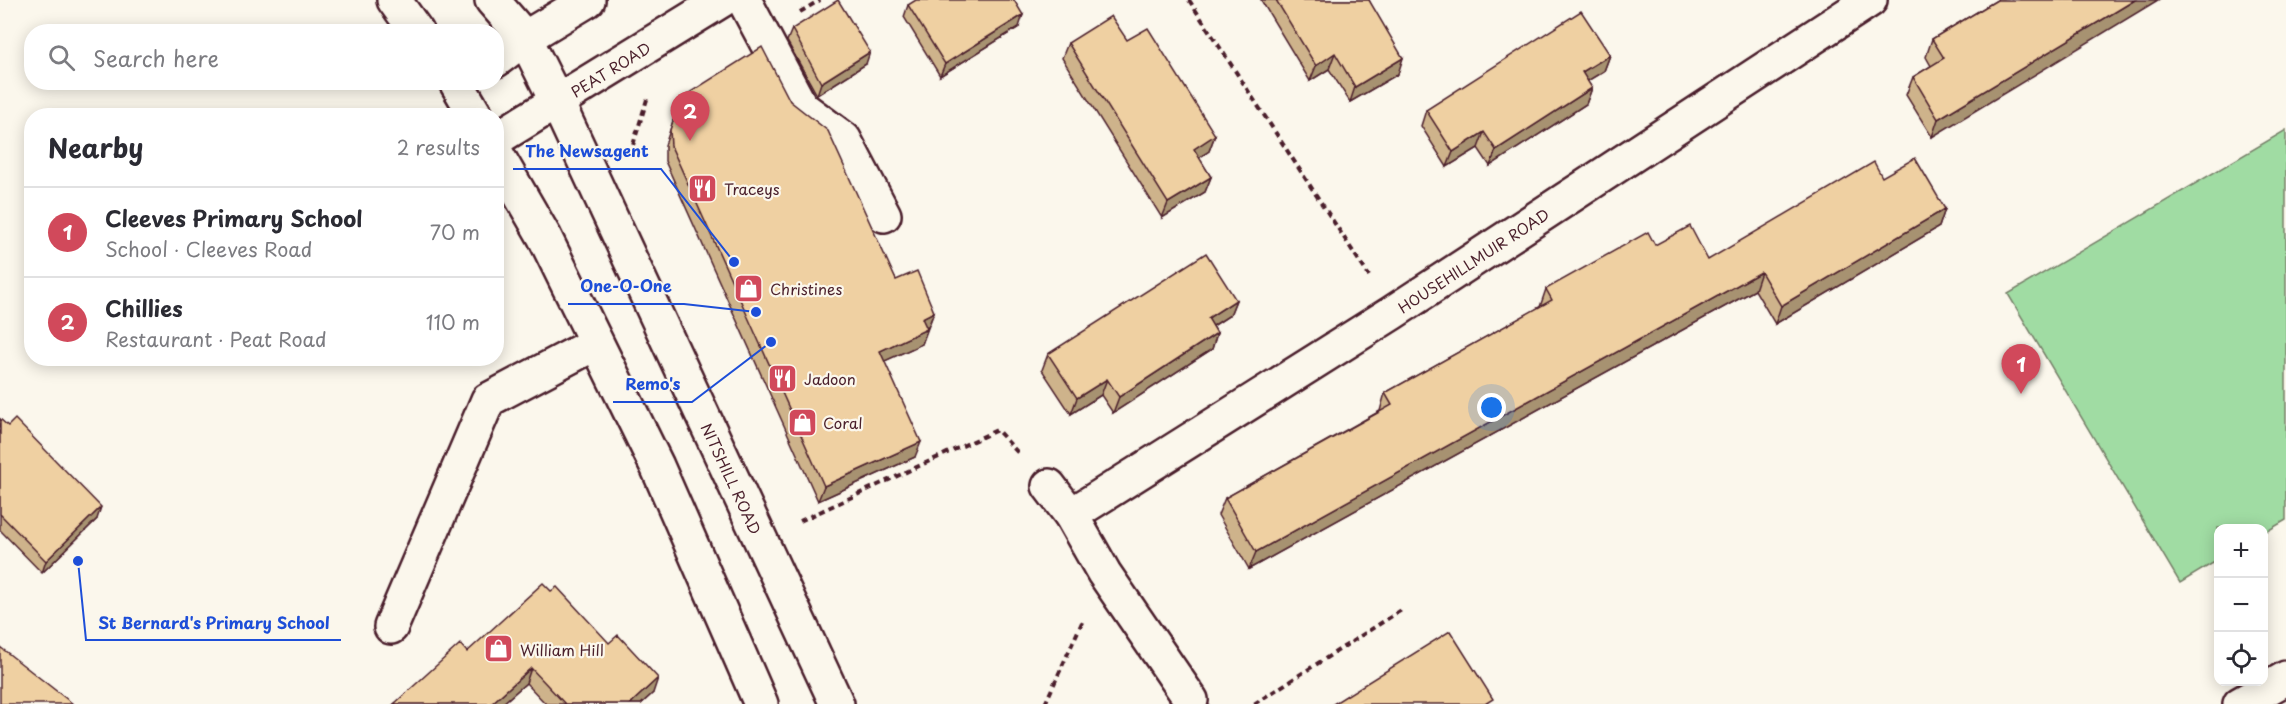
<!DOCTYPE html>
<meta charset="utf-8">
<style>
:root{--surface:#fff;--page:#f7f7f7;--text:#2b2b33;--muted:#7c7c81;--line:#e1e1e2;--accent:#d1495b}
body{margin:0;font-family:"Playpen Sans",sans-serif;background:var(--page);color:var(--text)}
.controls{position:absolute;right:18px;bottom:18px;display:grid;overflow:hidden;border-radius:12px;box-shadow:0 3px 15px #0003}
.controls button{width:54px;height:54px;display:grid;place-items:center;padding:0;border:0;border-bottom:2px solid var(--line);background:var(--surface);color:var(--text);font:30px sans-serif}
.you{position:absolute;left:1492px;top:408px;width:21px;height:21px;margin:-15px;border:4px solid #fff;border-radius:50%;background:#1a73e8;box-shadow:0 0 0 9px #1a73e833}
.badge{display:grid;place-items:center;width:39px;height:39px;border-radius:50%;background:var(--accent);color:#fff;font-size:20px;font-weight:700}
.pin{position:absolute;translate:-50% -50px;filter:drop-shadow(0 2px 3px #0008)}
.pin::after{content:'';position:absolute;top:32px;width:21px;height:18px;background:inherit;clip-path:polygon(0 0,100% 0,50% 100%)}
.list{margin:0;padding:0;list-style:none}
h2{display:flex;justify-content:space-between;align-items:center;height:78px;margin:0;padding:0 24px;font-size:26px}
h2 small{font-size:20px;font-weight:400;color:var(--muted)}
.list li{display:grid;grid-template-columns:39px 1fr auto;gap:18px;align-items:center;box-sizing:border-box;height:90px;padding:0 24px;border-top:2px solid var(--line)}
.list b{display:block;font-size:22px;white-space:nowrap}
.list p{margin:0;font-size:20px;white-space:nowrap;color:var(--muted)}
.list em{font-size:20px;font-style:normal;color:var(--muted)}
.icon{flex:none;width:33px;height:33px;fill:none;stroke:currentColor;stroke-width:2;stroke-linecap:round;stroke-linejoin:round}
.map{position:relative;flex:none;width:2286px;height:704px;overflow:hidden}
.search{position:absolute;background:var(--surface);box-shadow:0 3px 15px #0003;left:24px;top:24px;width:480px;height:66px;display:flex;align-items:center;gap:15px;box-sizing:border-box;padding:0 21px;border-radius:24px;color:var(--muted);font-size:22px}
.panel{position:absolute;background:var(--surface);box-shadow:0 3px 15px #0003;left:24px;top:108px;width:480px;height:258px;border-radius:24px}
.map>svg:first-child{display:block}
.green{fill:#a0dca3;stroke:#757e67;stroke-width:1.5}
.lines{fill:none;stroke-linecap:round;stroke-linejoin:round}
.minor-casing{stroke:#4a1f2b;stroke-width:38}
.major-casing{stroke:#4a1f2b;stroke-width:38}
.path{stroke:#4a1f2b;stroke-width:4;stroke-dasharray:6 4.5;stroke-linecap:butt}
.minor{stroke:#fbf7ec;stroke-width:33}
.major{stroke:#fbf7ec;stroke-width:33}
.wall{fill:#ceb38b;stroke:#4a1f2b;stroke-width:1.5}
.shaded-wall{fill:#a79271;stroke:#4a1f2b;stroke-width:1.5}
.building{fill:#efd0a2;stroke:#4a1f2b;stroke-width:1.5}
.labels{text-anchor:middle;dominant-baseline:central;stroke-width:4.5;stroke-linejoin:round;paint-order:stroke}
.street-label{font-size:15px;fill:#4a1f2b;stroke:#fbf7ec}
.poi-label{font-size:15px;fill:#4a1f2b;stroke:#fbf7ec;text-anchor:start}
.leader{fill:none;stroke:#1d4ed8;stroke-width:2}
.callout-dot{fill:#1d4ed8;stroke:#fbf7ec;stroke-width:2}
.callout-label{font-size:16px;text-anchor:middle;font-weight:bold;fill:#1d4ed8;stroke:#fbf7ec;stroke-width:4.5;stroke-linejoin:round;paint-order:stroke}
</style>
<div class="map">
<svg width="2286" height="704" viewBox="0 0 2286 704">
<rect width="100%" height="100%" fill="#fbf7ec"/>
<filter id="ink" filterUnits="userSpaceOnUse"><feTurbulence type="fractalNoise" baseFrequency=".0167" numOctaves="2"/><feDisplacementMap in="SourceGraphic" scale="12" xChannelSelector="R" yChannelSelector="G"/><feConvolveMatrix kernelMatrix="1 2 1 2 8 2 1 2 1" color-interpolation-filters="sRGB"/></filter>
<g filter="url(#ink)">
<path class="green" d="M 2286,130 L 2286,520 L 2264,533 L 2264,528 L 2218,528 L 2218,560 L 2180,583 L 2008,294 Z"/>
<g class="lines">
<defs>
<g id="minor">
<path d="M 744,0 L 801,107 L 844,139 L 884,215"/>
<path d="M 496,60 L 525,38 L 588,0"/>
<path id="s1" d="M 496,139 L 722,0"/>
<path d="M 1049,486 L 1071,515 L 1104,573 L 1191,700"/>
<path id="s2" d="M 1071,515 L 1392,313 L 1870,0"/>
<path d="M 391,627 L 488,400 L 596,343"/>
<path d="M 2240,704 L 2286,678"/>
</g>
<g id="major">
<path d="M 394,0 L 417,32"/>
<path id="s3" d="M 492,0 L 525,38 L 557,102 L 837,704"/>
<path d="M 456,82 L 476,116"/>
<path d="M 496,153 L 544,236 L 657,466 L 761,704"/>
</g>
</defs>
<use href="#minor" class="minor-casing"/>
<use href="#major" class="major-casing"/>
<path class="path" d="M 1189,0 L 1369,276
M 800,12 L 820,0
M 630,155 L 648,96
M 800,521 L 997,430 L 1020,455
M 1045,704 L 1083,620
M 1254,704 L 1403,609"/>
<use href="#minor" class="minor"/>
<use href="#major" class="major"/>
</g>
<path class="wall" d="M 1261,0 L 1369,0 L 1398,74 L 1350,102 L 1329,69 L 1310,81 Z
M 1997,0 L 1932,137 L 1906,95 L 1913,77 L 1931,66 L 1926,57 L 1932,39 Z
M 908,5 L 1019,27 L 940,76 L 904,17 Z
M 792,29 L 866,64 L 817,95 L 787,41 Z
M 1127,40 L 1215,135 L 1209,151 L 1199,158 L 1211,177 L 1205,192 L 1162,218 L 1062,58 L 1068,43 Z
M 1610,55 L 1604,71 L 1587,81 L 1592,88 L 1586,104 L 1490,166 L 1478,148 L 1447,167 L 1421,126 L 1426,110 Z
M 790,101 L 896,280 L 934,312 L 922,344 L 884,361 L 915,457 L 818,501 L 665,161 L 665,145 L 676,112 Z
M 1882,177 L 1945,209 L 1939,227 L 1775,324 L 1755,290 L 1249,569 L 1218,515 L 1225,498 L 1380,411 L 1385,393 L 1540,307 L 1546,289 L 1655,245 L 1708,260 Z
M 1236,300 L 1230,315 L 1213,326 L 1217,333 L 1212,349 L 1113,413 L 1101,395 L 1071,414 L 1042,370 L 1048,354 Z
M 0,419 L 97,519 L 42,573 L 0,530 Z
M 551,591 L 653,693 L 641,704 L 546,704 L 526,683 L 502,704 L 394,704 L 467,652 Z"/>
<path class="shaded-wall" d="M 2135,0 L 2158,0 L 1932,137 L 1938,119 Z
M 1023,15 L 1019,27 L 940,76 L 945,64 Z
M 870,52 L 866,64 L 817,95 L 821,83 Z
M 1335,53 L 1329,69 L 1310,81 L 1316,66 Z
M 1610,55 L 1604,71 L 1576,88 L 1582,72 Z
M 1403,58 L 1398,74 L 1350,102 L 1355,87 Z
M 1592,88 L 1586,104 L 1490,166 L 1496,150 Z
M 1484,132 L 1478,148 L 1447,167 L 1453,152 Z
M 1215,135 L 1209,151 L 1188,165 L 1194,149 Z
M 1211,177 L 1205,192 L 1162,218 L 1168,203 Z
M 1945,209 L 1939,227 L 1775,324 L 1781,306 Z
M 1761,272 L 1755,290 L 1249,569 L 1256,552 Z
M 1236,300 L 1230,315 L 1202,333 L 1208,318 Z
M 934,312 L 928,327 L 917,333 L 922,318 Z
M 927,329 L 922,344 L 874,366 L 880,351 Z
M 1217,333 L 1212,349 L 1113,413 L 1119,397 Z
M 1107,379 L 1101,395 L 1071,414 L 1077,398 Z
M 921,442 L 915,457 L 818,501 L 824,486 Z
M 101,507 L 97,519 L 42,573 L 46,561 Z
M 531,668 L 526,683 L 502,704 L 491,704 Z
M 658,678 L 653,693 L 641,704 L 630,704 Z"/>
<path class="building" d="M 838,0 L 870,52 L 821,83 L 792,29 Z
M 916,0 L 1014,0 L 1023,15 L 945,64 L 908,5 Z
M 1276,0 L 1369,0 L 1403,58 L 1355,87 L 1335,53 L 1316,66 Z
M 1997,0 L 2135,0 L 1938,119 L 1913,77 L 1944,58 L 1932,39 Z
M 1581,11 L 1610,55 L 1582,72 L 1592,88 L 1496,150 L 1484,132 L 1453,152 L 1426,110 Z
M 1111,16 L 1127,40 L 1148,28 L 1215,135 L 1194,149 L 1211,177 L 1168,203 L 1068,43 Z
M 762,47 L 790,101 L 828,131 L 896,280 L 917,271 L 934,312 L 922,318 L 927,329 L 880,351 L 921,442 L 824,486 L 671,146 L 670,130 L 676,112 L 689,93 Z
M 1915,158 L 1945,209 L 1781,306 L 1761,272 L 1256,552 L 1225,498 L 1392,405 L 1385,393 L 1552,300 L 1546,289 L 1648,232 L 1655,245 L 1690,226 L 1708,260 L 1874,162 L 1882,177 Z
M 1206,253 L 1236,300 L 1208,318 L 1217,333 L 1119,397 L 1107,379 L 1077,398 L 1048,354 Z
M 0,419 L 8,426 L 15,419 L 101,507 L 46,561 L 0,514 Z
M 543,583 L 551,591 L 557,587 L 609,643 L 618,635 L 658,678 L 630,704 L 565,704 L 531,668 L 491,704 L 394,704 L 460,644 L 467,652 Z
M 1450,631 L 1493,699 L 1485,704 L 1333,704 Z
M 0,647 L 73,704 L 0,704 Z"/>
</g>
<defs>
<symbol id="restaurant-square" viewBox="-11 -11 22 22"><rect x="-9" y="-9" width="18" height="18" rx="4" fill="#d1495b" stroke="#fbf7ec"/><path d="M-5-6h1v4h1v-4h1v4h1v-4h1v5L-1.5 .5V6h-2V.5L-5-1ZM5-6V6H3V1.5H1.5Q1.5-4 5-6Z" fill="#fff"/></symbol>
<symbol id="shop-square" viewBox="-11 -11 22 22"><rect x="-9" y="-9" width="18" height="18" rx="4" fill="#d1495b" stroke="#fbf7ec"/><path d="M-5-2.5h2.3a2.7 3.5 0 0 1 5.4 0H5L5.5 6h-11ZM-1.5-2.5h3a1.5 2.3 0 0 0-3 0Z" fill="#fff"/></symbol>
</defs>
<g fill-rule="evenodd">
<use href="#restaurant-square" x="686" y="172" width="33" height="33"/>
<use href="#shop-square" x="732" y="272" width="33" height="33"/>
<use href="#restaurant-square" x="766" y="362" width="33" height="33"/>
<use href="#shop-square" x="786" y="406" width="33" height="33"/>
<use href="#shop-square" x="482" y="632" width="33" height="33"/>
</g>
<g class="labels">
<g class="street-label">
<text stroke="none"><textPath href="#s1" startOffset="134">PEAT ROAD</textPath></text>
<text stroke="none"><textPath href="#s2" startOffset="476">HOUSEHILLMUIR ROAD</textPath></text>
<text stroke="none"><textPath href="#s3" startOffset="537">NITSHILL ROAD</textPath></text>
</g>
<g class="poi-label">
<text x="724" y="188">Traceys</text>
<text x="770" y="288">Christines</text>
<text x="804" y="378">Jadoon</text>
<text x="823" y="422">Coral</text>
<text x="520" y="649">William Hill</text>
</g>
</g>
<path class="leader" d="M734 262L661 169H513M756 312L684 304H568M771 342L692 402H613M78 561L86 640H341"/>
<g class="callout-dot">
<circle cx="734" cy="262" r="6"/>
<circle cx="756" cy="312" r="6"/>
<circle cx="771" cy="342" r="6"/>
<circle cx="78" cy="561" r="6"/>
</g>
<g class="callout-label">
<text x="587" y="157">The Newsagent</text>
<text x="626" y="292">One-O-One</text>
<text x="653" y="390">Remo's</text>
<text x="214" y="629">St Bernard's Primary School</text>
</g>
</svg>
<div class="controls">
<button>+</button>
<button>−</button>
<button><svg class="icon" aria-label="locate" viewBox="0 0 24 24"><circle cx="12" cy="12" r="6"/><path d="M12 2v4M12 18v4M2 12h4M18 12h4"/></svg></button>
</div>
<div class="you"></div>
<div class="pin badge" style="left:2021px;top:394px">1</div>
<div class="pin badge" style="left:690px;top:141px">2</div>
<div class="search"><svg class="icon" aria-label="search" viewBox="0 0 24 24"><circle cx="10" cy="10" r="6"/><path d="M15 15l6 6"/></svg>Search here</div>
<section class="panel">
<h2>Nearby<small>2 results</small></h2>
<ul class="list">
<li><span class="badge">1</span><div><b>Cleeves Primary School</b><p>School · Cleeves Road</p></div><em>70 m</em></li>
<li><span class="badge">2</span><div><b>Chillies</b><p>Restaurant · Peat Road</p></div><em>110 m</em></li>
</ul>
</section>
</div>
